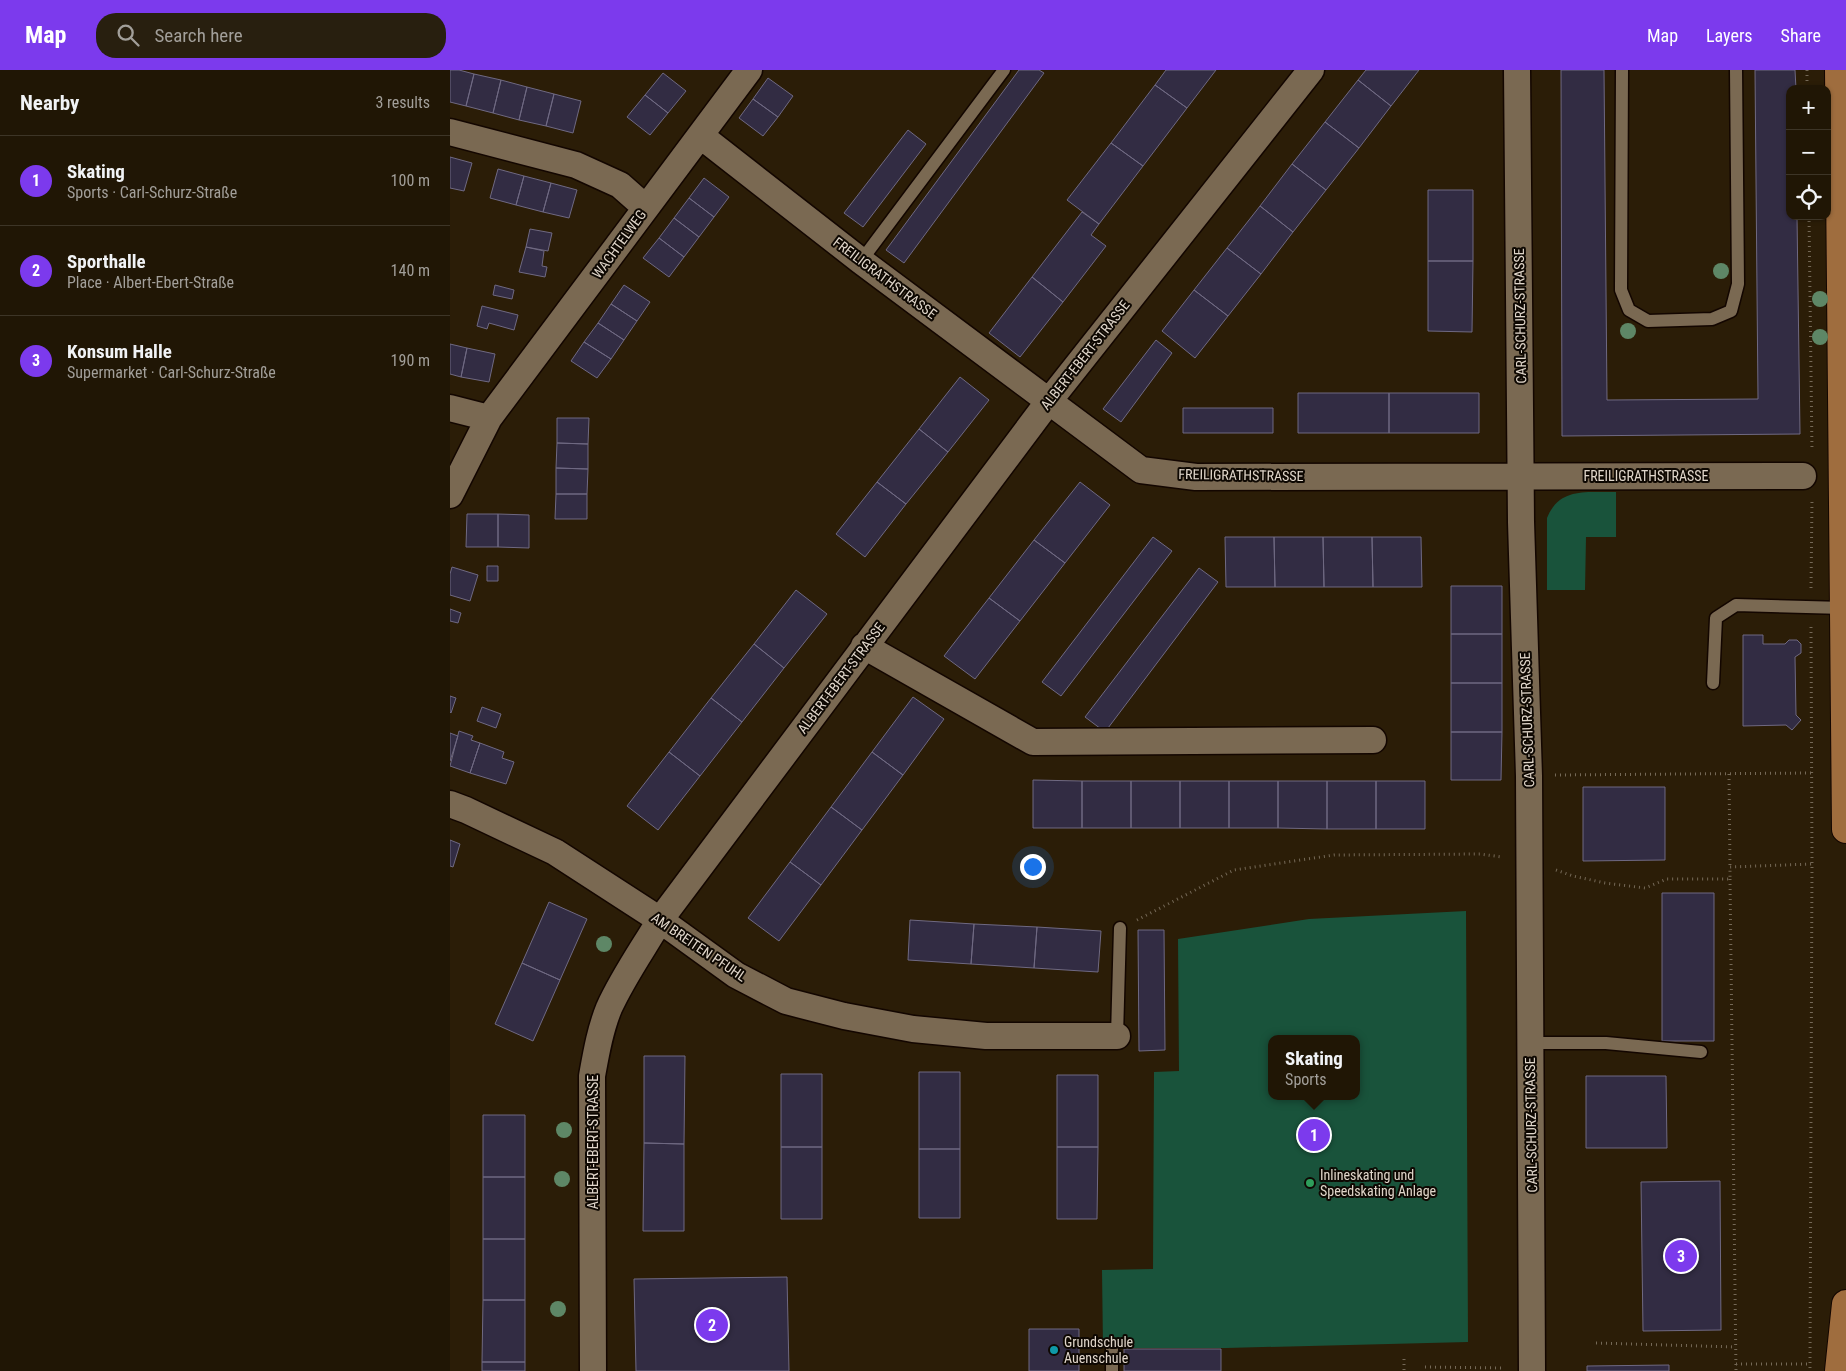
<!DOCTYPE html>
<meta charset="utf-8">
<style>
:root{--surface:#201605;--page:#281f0f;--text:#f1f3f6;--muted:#a29f9a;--line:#3d3527;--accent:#7c3aed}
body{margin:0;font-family:"Roboto Condensed",sans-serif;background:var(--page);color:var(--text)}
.controls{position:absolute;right:15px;top:15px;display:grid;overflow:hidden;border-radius:10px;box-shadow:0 1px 4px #0004}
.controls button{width:45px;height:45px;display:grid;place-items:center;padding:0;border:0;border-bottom:1px solid var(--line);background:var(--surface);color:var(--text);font:25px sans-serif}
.you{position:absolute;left:582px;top:796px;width:18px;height:18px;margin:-12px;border:4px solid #fff;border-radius:50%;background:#1a73e8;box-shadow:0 0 0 8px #1a73e833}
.badge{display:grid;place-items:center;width:32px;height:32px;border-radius:50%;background:var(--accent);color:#fff;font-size:16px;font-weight:700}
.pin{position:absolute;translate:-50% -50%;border:2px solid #fff;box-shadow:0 1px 5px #0006}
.popup{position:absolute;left:818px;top:965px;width:92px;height:65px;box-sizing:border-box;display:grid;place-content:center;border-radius:10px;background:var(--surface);filter:drop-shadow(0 1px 4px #0005);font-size:16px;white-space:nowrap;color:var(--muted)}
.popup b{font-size:19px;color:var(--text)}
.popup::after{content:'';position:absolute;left:50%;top:100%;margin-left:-10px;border:10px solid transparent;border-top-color:var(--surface)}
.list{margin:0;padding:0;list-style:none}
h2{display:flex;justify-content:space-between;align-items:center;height:65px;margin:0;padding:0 20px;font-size:21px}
h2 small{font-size:16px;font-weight:400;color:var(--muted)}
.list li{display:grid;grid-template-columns:32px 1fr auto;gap:15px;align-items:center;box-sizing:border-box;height:90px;padding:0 20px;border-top:1px solid var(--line)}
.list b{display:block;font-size:19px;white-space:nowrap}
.list p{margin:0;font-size:16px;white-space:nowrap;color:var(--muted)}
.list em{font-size:16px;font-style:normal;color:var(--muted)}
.icon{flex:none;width:28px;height:28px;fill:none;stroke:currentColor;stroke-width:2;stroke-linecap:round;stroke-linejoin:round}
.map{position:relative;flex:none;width:1396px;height:1301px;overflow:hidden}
header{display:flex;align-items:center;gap:30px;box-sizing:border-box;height:70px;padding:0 25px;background:var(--accent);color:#fff}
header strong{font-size:24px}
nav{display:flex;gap:28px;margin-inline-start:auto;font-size:18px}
.search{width:350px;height:45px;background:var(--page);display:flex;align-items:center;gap:12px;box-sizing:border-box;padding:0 18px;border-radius:20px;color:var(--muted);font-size:19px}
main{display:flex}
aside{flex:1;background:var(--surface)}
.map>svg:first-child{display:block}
.green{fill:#19533b;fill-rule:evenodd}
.building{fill:#322c43;stroke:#6f6982}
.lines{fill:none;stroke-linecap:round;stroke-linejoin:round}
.service-casing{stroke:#130600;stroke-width:15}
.minor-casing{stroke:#130600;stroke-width:29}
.primary-casing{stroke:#130600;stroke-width:30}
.path{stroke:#756957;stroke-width:3;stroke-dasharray:1 4;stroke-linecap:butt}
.service{stroke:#7a6952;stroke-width:12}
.minor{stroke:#7a6952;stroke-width:26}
.primary{stroke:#9f6d3e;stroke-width:28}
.tree{fill:#5e8766}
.leisure-dot{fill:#2e9e5b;stroke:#0e0802;stroke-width:2}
.culture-dot{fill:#0f9aa8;stroke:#0e0802;stroke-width:2}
.labels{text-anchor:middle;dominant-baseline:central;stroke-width:4;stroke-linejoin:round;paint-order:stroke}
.street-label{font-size:14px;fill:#e0d6ca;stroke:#0e0802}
.poi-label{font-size:14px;fill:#e0d6ca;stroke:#0e0802;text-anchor:start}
</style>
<header>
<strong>Map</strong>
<div class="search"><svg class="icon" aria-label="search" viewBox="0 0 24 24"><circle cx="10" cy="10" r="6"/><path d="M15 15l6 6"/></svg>Search here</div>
<nav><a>Map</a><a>Layers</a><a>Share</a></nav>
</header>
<main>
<aside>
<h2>Nearby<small>3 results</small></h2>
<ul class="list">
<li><span class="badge">1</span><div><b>Skating</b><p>Sports · Carl-Schurz-Straße</p></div><em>100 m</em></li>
<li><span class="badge">2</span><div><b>Sporthalle</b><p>Place · Albert-Ebert-Straße</p></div><em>140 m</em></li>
<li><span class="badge">3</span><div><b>Konsum Halle</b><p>Supermarket · Carl-Schurz-Straße</p></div><em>190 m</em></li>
</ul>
</aside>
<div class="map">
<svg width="1396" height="1301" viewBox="0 0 1396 1301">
<rect width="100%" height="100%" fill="#2b1d07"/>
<path class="green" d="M 1166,422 L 1166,467 L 1136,467 L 1135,520 L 1097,520 L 1097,448 C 1110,416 1138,423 1166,422 Z
M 1016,841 L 1018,1272 L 776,1278 L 653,1278 L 652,1200 L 703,1199 L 704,1002 L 729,1001 L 728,869 L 859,849 ZM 822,969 L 906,969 L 906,1026 L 822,1026 Z"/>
<path class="building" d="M 0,0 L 9,0 L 24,4 L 16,36 L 0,32 Z
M 569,0 L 589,0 L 594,3 L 454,193 L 436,180 Z
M 716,0 L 766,0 L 737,38 L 705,15 Z
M 916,0 L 969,0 L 941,36 L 908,10 Z
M 1111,0 L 1154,0 L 1157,330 L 1308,329 L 1305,0 L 1345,0 L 1346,19 L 1340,19 L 1340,146 L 1347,146 L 1350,364 L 1112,366 Z
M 213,3 L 236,21 L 218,43 L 195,25 Z
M 24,4 L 51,10 L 43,43 L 16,36 Z
M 318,8 L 343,26 L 328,47 L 303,29 Z
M 51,10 L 77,17 L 69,50 L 43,43 Z
M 908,10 L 941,36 L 909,78 L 875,52 Z
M 705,15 L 737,38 L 693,96 L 661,73 Z
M 77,17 L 104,24 L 96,56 L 69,50 Z
M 104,24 L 131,31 L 123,63 L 96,56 Z
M 195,25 L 218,43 L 200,65 L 177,47 Z
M 303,29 L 328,47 L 313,66 L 289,48 Z
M 875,52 L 909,78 L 876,120 L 842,94 Z
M 458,60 L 476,74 L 413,157 L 394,143 Z
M 661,73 L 693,96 L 649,154 L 617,130 Z
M 0,87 L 22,93 L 14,121 L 0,118 Z
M 842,94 L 876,120 L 843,162 L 810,136 Z
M 48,99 L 74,106 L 66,135 L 40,128 Z
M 74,106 L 101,113 L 93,142 L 66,135 Z
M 254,108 L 279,127 L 264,147 L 239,128 Z
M 101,113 L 127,120 L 119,148 L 93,142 Z
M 978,120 L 1023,120 L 1023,191 L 978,191 Z
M 239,128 L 264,147 L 249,167 L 224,148 Z
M 810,136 L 843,162 L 811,204 L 777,178 Z
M 632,142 L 649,154 L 641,165 L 656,176 L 613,232 L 582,207 Z
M 224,148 L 249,167 L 234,187 L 209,168 Z
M 80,159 L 102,163 L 98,181 L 76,177 Z
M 209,168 L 234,187 L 219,207 L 193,188 Z
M 76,177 L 94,181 L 92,196 L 97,197 L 95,207 L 69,202 Z
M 777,178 L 811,204 L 778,246 L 744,220 Z
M 978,191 L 1023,191 L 1022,262 L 978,261 Z
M 582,207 L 613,232 L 570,287 L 539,263 Z
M 45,215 L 64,220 L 62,229 L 43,225 Z
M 174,215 L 200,232 L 187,251 L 161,234 Z
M 744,220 L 778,246 L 745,288 L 712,261 Z
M 161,234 L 187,251 L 174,270 L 148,253 Z
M 32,236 L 68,245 L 64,260 L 39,253 L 37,259 L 27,256 Z
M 148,253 L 174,270 L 161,289 L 134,272 Z
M 706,270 L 722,283 L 671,352 L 653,339 Z
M 134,272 L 161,289 L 147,308 L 121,291 Z
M 0,274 L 17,278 L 11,307 L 0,304 Z
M 17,278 L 45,284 L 39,312 L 11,307 Z
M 510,307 L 539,330 L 498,382 L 469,359 Z
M 848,323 L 939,323 L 939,363 L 848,363 Z
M 939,323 L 1029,323 L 1029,363 L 939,363 Z
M 733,338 L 823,338 L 823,363 L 733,363 Z
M 107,348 L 139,348 L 138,374 L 107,373 Z
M 469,359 L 498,382 L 456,434 L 427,412 Z
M 107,373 L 138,374 L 138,399 L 106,398 Z
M 106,398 L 138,399 L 137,424 L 106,424 Z
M 427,412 L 456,434 L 415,487 L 386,464 Z
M 630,412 L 660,435 L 615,493 L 584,470 Z
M 106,424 L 137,424 L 137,449 L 105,449 Z
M 17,444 L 48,444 L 48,477 L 16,477 Z
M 48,444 L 79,445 L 79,478 L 48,477 Z
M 703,467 L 722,481 L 611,626 L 592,612 Z
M 775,467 L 824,467 L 825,517 L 776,517 Z
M 824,467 L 873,467 L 874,517 L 825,517 Z
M 873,467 L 922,467 L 923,517 L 874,517 Z
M 922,467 L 971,467 L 972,517 L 923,517 Z
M 584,470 L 615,493 L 570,551 L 539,528 Z
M 37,496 L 48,496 L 48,511 L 37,511 Z
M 2,497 L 28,505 L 20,531 L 0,525 L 0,504 Z
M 749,498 L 768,512 L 655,662 L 635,647 Z
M 1001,516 L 1052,516 L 1052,564 L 1001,564 Z
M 346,520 L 377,544 L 334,598 L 304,574 Z
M 539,528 L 570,551 L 525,609 L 494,586 Z
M 0,539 L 11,543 L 8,553 L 0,551 Z
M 1001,564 L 1052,564 L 1052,613 L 1001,613 Z
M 1293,565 L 1313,565 L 1313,574 L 1335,574 L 1339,570 L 1347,570 L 1351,574 L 1351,583 L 1345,587 L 1346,645 L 1351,650 L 1342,660 L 1336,655 L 1293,656 Z
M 304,574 L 334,598 L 292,652 L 261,628 Z
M 1001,613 L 1052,613 L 1052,662 L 1001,662 Z
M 0,626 L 6,628 L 1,643 L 0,642 Z
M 463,627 L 494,649 L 453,705 L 422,682 Z
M 261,628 L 292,652 L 250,706 L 219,682 Z
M 32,637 L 51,644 L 46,658 L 27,651 Z
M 9,661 L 23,666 L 21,670 L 30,673 L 20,703 L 0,696 Z
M 1001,662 L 1052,662 L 1051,710 L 1001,710 Z
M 0,663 L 8,666 L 0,691 Z
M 30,673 L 54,682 L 52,688 L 64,692 L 56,714 L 20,703 Z
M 219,682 L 250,706 L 208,760 L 177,736 Z
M 422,682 L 453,705 L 412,760 L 381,737 Z
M 583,710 L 632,711 L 632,758 L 583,758 Z
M 632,711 L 681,711 L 681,758 L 632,758 Z
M 681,711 L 730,711 L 730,758 L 681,758 Z
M 730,711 L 779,711 L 779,758 L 730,758 Z
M 779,711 L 828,711 L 828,758 L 779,758 Z
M 828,711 L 877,711 L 877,759 L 828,758 Z
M 877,711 L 926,711 L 926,759 L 877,759 Z
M 926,711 L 975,711 L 975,759 L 926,759 Z
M 1133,717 L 1215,717 L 1215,790 L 1133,791 Z
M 381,737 L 412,760 L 371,815 L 340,792 Z
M 0,770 L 10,774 L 3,797 L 0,796 Z
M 340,792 L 371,815 L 329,871 L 298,848 Z
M 1212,823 L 1264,823 L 1264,971 L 1212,971 Z
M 99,832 L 137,849 L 110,910 L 72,893 Z
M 460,850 L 524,854 L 521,894 L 458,890 Z
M 524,854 L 587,857 L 584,898 L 521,894 Z
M 587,857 L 651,861 L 648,902 L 584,898 Z
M 688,860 L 714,860 L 715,980 L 689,981 Z
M 72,893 L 110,910 L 83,971 L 45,954 Z
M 194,986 L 235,986 L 234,1074 L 194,1073 Z
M 469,1002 L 510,1002 L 510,1079 L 469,1079 Z
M 331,1004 L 372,1004 L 372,1077 L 331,1077 Z
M 607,1005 L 648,1005 L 648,1077 L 607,1077 Z
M 1136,1006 L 1216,1006 L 1217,1078 L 1136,1078 Z
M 33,1045 L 75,1045 L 75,1107 L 33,1107 Z
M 194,1073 L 234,1074 L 234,1161 L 193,1161 Z
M 331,1077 L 372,1077 L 372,1149 L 331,1149 Z
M 607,1077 L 648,1077 L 647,1149 L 607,1149 Z
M 469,1079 L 510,1079 L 510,1148 L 469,1148 Z
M 33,1107 L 75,1107 L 75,1169 L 33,1169 Z
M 1270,1111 L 1271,1260 L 1193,1261 L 1191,1112 Z
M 33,1169 L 75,1169 L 75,1230 L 33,1230 Z
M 337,1207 L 339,1301 L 186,1301 L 184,1209 Z
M 33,1230 L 75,1230 L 75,1292 L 32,1292 Z
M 579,1259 L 629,1259 L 629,1301 L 579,1301 Z
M 674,1279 L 771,1279 L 771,1301 L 674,1301 Z
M 32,1292 L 75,1292 L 75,1301 L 32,1301 Z
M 1219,1295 L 1219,1301 L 1137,1301 L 1137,1296 Z"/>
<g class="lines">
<defs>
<path id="service" d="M 1172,0 L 1171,220 L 1179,240 L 1198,251 L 1262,249 L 1281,241 L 1288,214 L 1286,0
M 411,191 L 554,0
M 1263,613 L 1266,548 L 1286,535 L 1394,538
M 667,966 L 670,858
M 1080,973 L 1156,973 L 1251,982
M 662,1301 L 662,1278"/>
<path id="minor" d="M 1067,0 L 1071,452 L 1079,706 L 1082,1301
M 0,62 L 126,95 L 170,115 L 196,138
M 251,66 L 411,191 L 691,400 L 746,407 L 1353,406
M 0,338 L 39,348
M 0,425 L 39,348 L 299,0
M 414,576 L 583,672 L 923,670
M 0,734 L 16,740 L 105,782 L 210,850 L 286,905 L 336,931 L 394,946 L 463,959 L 536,966 L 667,966
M 143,1301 L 142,1006 C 146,984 150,960 159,938 C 173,907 193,879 210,850 L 599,331 L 861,0"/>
<path id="primary" d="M 1389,0 L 1396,759
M 1389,1301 L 1396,1234"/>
</defs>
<use href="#service" class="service-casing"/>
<use href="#minor" class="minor-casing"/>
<use href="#primary" class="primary-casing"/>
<path class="path" d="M 1357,0 L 1357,19
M 1359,146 L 1362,381
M 1361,518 L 1362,429
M 1279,704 L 1280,797
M 1105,705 L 1362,703
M 1106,800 L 1123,806 L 1155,813 L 1195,818 L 1217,809 L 1280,809 L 1280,797 L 1362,794
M 1280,809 L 1286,1301
M 687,850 L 784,800 L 884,785 L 1030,784 L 1052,787
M 1146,1273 L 1286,1277
M 954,1289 L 954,1301
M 1286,1294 L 1360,1294
M 975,1297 L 1055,1298
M 1360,1298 L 1362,794 L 1361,557"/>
<use href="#service" class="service"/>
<use href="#minor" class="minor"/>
<use href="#primary" class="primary"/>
</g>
<g class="tree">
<circle cx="1271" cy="201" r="8"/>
<circle cx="1370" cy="229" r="8"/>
<circle cx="1178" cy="261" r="8"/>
<circle cx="1370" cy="267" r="8"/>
<circle cx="154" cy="874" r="8"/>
<circle cx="114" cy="1060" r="8"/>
<circle cx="112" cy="1109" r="8"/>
<circle cx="108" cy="1239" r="8"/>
</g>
<circle class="leisure-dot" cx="860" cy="1113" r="5"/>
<circle class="culture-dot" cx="604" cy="1280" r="5"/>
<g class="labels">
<g class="street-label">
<text transform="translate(169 174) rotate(-54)">WACHTELWEG</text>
<text transform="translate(435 208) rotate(37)">FREILIGRATHSTRASSE</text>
<text transform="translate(1070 246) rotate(-91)">CARL-SCHURZ-STRASSE</text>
<text transform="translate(635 285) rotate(-52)">ALBERT-EBERT-STRASSE</text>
<text transform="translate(791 405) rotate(1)">FREILIGRATHSTRASSE</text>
<text x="1196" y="406">FREILIGRATHSTRASSE</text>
<text transform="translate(391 608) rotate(-53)">ALBERT-EBERT-STRASSE</text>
<text transform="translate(1077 650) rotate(-92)">CARL-SCHURZ-STRASSE</text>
<text transform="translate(249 877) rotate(34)">AM BREITEN PFUHL</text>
<text transform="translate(1081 1055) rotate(-91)">CARL-SCHURZ-STRASSE</text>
<text transform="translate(143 1072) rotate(-90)">ALBERT-EBERT-STRASSE</text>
</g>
<g class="poi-label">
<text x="870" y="1105">Inlineskating und<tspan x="870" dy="16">Speedskating Anlage</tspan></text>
<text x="614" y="1272">Grundschule<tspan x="614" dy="16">Auenschule</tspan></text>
</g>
</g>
</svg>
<div class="controls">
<button>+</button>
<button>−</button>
<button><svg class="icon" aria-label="locate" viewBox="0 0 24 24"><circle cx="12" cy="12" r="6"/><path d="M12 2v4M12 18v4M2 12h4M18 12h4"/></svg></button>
</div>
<div class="you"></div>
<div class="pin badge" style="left:864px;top:1065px">1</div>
<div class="popup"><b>Skating</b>Sports</div>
<div class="pin badge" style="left:262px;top:1255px">2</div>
<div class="pin badge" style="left:1231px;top:1186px">3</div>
</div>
</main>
